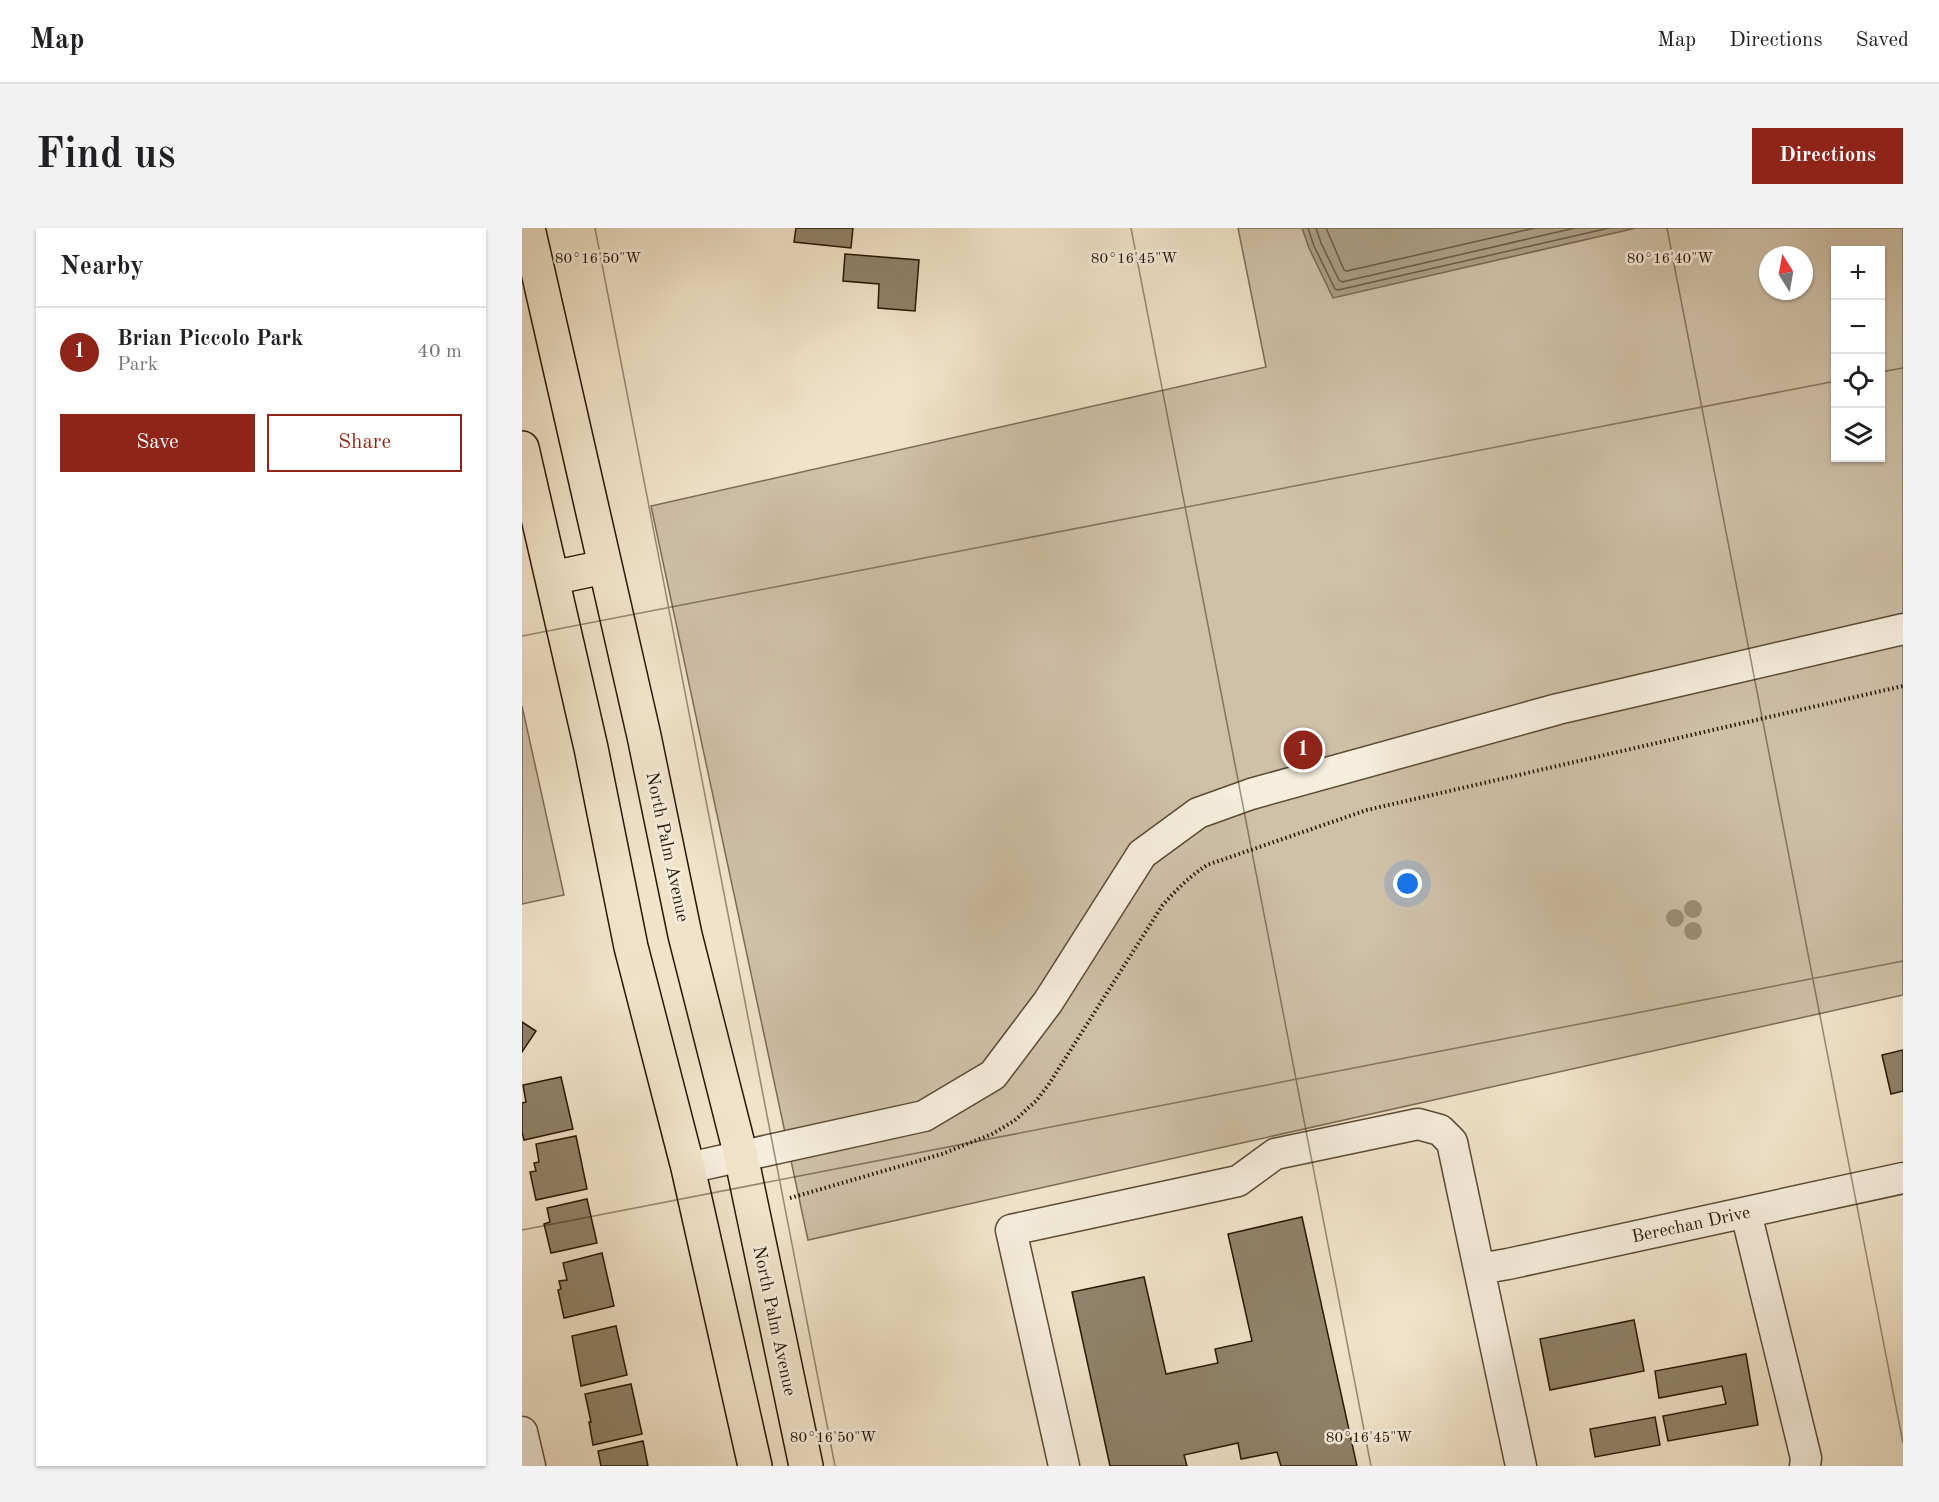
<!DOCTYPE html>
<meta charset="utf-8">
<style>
:root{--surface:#fff;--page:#f2f2f2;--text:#202124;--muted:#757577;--line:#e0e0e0;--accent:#8f2418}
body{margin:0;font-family:"Old Standard TT",serif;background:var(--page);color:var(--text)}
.controls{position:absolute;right:18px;top:18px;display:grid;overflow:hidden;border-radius:0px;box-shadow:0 2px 4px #0004}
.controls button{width:54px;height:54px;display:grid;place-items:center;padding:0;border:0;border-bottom:2px solid var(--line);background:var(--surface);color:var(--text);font:30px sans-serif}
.compass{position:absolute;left:1237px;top:18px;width:54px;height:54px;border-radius:50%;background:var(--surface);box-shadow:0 2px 4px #0004;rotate:349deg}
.you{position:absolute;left:886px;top:656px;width:21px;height:21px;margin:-15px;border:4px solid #fff;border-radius:50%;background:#1a73e8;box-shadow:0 0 0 9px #1a73e833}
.badge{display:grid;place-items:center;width:39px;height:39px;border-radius:50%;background:var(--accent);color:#fff;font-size:20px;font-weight:700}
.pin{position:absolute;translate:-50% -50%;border:3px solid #fff;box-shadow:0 2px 6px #0006}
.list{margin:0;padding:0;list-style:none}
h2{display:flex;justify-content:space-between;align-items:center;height:78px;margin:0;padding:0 24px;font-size:26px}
h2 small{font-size:20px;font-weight:400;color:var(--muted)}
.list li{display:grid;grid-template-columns:39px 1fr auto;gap:18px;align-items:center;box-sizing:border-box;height:90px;padding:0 24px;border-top:2px solid var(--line)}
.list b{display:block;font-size:22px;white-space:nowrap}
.list p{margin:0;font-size:20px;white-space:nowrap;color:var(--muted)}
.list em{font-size:20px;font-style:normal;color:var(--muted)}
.actions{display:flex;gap:12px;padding:18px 24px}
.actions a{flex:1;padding:14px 0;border:2px solid var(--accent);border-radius:0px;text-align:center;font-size:21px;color:var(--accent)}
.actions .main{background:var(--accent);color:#fff}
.icon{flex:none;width:33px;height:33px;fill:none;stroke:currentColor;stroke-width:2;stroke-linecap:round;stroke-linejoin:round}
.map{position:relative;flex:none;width:1381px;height:1238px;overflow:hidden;border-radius:0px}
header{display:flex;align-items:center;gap:36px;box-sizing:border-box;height:84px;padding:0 30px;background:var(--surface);border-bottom:2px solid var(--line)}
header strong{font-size:28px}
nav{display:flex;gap:33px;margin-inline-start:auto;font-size:21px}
.intro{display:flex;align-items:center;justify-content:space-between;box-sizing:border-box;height:144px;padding:0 36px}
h1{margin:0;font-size:42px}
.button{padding:15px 27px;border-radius:0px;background:var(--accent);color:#fff;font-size:21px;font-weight:700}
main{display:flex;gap:36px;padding:0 36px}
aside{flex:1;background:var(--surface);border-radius:0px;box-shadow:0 2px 4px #0004}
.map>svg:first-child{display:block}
.green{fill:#cfc0a8;stroke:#7b6c55;stroke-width:1.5;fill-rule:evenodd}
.water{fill:#ac9e86;stroke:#776851;stroke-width:1.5}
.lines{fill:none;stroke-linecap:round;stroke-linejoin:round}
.shore{stroke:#6a5b44;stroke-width:1.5}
.building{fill:#90826a;stroke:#271802;stroke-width:1.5}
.minor-casing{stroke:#5a4b34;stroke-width:33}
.major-casing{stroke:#271802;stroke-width:36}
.path{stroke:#271802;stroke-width:4;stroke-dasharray:1.5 3;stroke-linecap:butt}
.minor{stroke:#f6eddd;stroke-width:30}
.major{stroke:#f1e3ca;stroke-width:33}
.tree{fill:#9d8f78}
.ticks{fill:none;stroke:#271802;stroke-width:1.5;stroke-opacity:0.45}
.labels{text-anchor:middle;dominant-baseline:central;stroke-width:5;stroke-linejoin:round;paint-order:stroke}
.street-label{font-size:18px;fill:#271802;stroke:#f6eddd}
.ticks-label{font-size:15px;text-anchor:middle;fill:#271802;stroke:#f6eddd;stroke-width:5;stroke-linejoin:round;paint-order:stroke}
</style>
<header>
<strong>Map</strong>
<nav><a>Map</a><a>Directions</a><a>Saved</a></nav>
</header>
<div class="intro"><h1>Find us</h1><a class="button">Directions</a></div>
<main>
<aside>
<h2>Nearby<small></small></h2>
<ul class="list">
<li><span class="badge">1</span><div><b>Brian Piccolo Park</b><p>Park</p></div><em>40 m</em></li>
</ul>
<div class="actions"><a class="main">Save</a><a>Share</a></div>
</aside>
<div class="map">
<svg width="1381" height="1238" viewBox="0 0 1381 1238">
<rect width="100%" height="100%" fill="#f1e3ca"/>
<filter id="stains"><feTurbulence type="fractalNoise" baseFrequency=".00333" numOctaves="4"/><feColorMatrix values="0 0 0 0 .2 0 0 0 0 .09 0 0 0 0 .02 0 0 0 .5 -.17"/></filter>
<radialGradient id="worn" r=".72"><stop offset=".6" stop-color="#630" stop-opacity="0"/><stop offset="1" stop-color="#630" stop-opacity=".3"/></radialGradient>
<path class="green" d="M 716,0 L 1381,0 L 1381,767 L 286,1012 L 129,278 L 744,139 ZM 1314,22 L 1358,22 L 1358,230 L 1314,230 ZM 1246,27 L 1282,27 L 1282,63 L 1246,63 Z
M 0,478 L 42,667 L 0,676 Z"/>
<path class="water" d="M 780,0 L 1114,0 L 811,70 L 787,20 Z"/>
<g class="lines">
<path class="shore" d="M 786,0 L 792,18 L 813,61 L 816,62 L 1087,0
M 794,0 L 799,15 L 817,52 L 820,54 L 1053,0
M 804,0 L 822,42 L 825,43 L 1013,0"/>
</g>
<path class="building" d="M 274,0 L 331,0 L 329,20 L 272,14 Z
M 323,26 L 397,32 L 393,83 L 356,80 L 357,56 L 321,53 Z
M 0,794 L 14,803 L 0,824 Z
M 1381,822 L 1381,863 L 1369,866 L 1360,827 Z
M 39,849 L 51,901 L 2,912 L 0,904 L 0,875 L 4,874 L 1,857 Z
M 54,908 L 65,961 L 14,972 L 8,944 L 14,943 L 12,935 L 17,934 L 14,916 Z
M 65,971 L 75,1015 L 29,1025 L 22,996 L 28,994 L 25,980 Z
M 780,989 L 835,1238 L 759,1238 L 755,1224 L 719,1231 L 716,1215 L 662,1227 L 665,1238 L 588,1238 L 550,1064 L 622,1049 L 644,1146 L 696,1135 L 693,1121 L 730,1113 L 706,1006 Z
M 80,1025 L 92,1078 L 42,1090 L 36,1062 L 39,1061 L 37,1053 L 45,1052 L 41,1035 Z
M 1112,1092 L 1122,1143 L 1028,1162 L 1018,1111 Z
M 94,1098 L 105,1147 L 59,1158 L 50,1108 Z
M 1224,1126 L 1236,1197 L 1146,1213 L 1141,1188 L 1204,1176 L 1200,1158 L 1137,1170 L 1133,1143 Z
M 109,1156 L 120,1206 L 71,1217 L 67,1194 L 69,1194 L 63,1166 Z
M 1133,1189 L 1138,1217 L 1073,1229 L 1068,1201 Z
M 121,1213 L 126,1238 L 79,1238 L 76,1223 Z"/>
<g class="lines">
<defs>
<path id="minor" d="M 166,940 L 402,888 L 471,847 L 526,774 L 620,626 L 676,585 L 729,566 L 1036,481 L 1381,401
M 1224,985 L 1284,1230 L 1283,1238
M 957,1041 L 986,1036 L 1381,950
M 0,1204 L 8,1238
M 542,1238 L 489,1002 L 716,953 L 753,926 L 896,896 L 918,902 L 930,914 L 999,1238"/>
<path id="major" d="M 6,0 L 122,508 L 163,707 L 219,928 L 284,1238
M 0,220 L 69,520 L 109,719 L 166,940 L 233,1238
M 30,350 L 82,339"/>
</defs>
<use href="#minor" class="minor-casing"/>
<use href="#major" class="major-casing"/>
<path class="path" d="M 268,970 L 420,926 L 470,906 L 492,893 L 514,873 L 527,856 L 640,678 C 654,662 667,649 685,637 L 845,582 L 1381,458"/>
<use href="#minor" class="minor"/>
<use href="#major" class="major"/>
</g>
<g class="tree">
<circle cx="1171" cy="681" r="9"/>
<circle cx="1153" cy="690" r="9"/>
<circle cx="1171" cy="703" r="9"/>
</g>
<path class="ticks" d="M 73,0 L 313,1238M 609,0 L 849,1238M 1145,0 L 1381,1215M 1358,144 L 1381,140M 0,408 L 1314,153M 0,1002 L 1381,733"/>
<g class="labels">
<g class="street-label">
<text transform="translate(145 619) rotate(78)">North Palm Avenue</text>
<text transform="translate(1169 997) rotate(-12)">Berechan Drive</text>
<text transform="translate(252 1093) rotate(78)">North Palm Avenue</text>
</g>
</g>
<g class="ticks-label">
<text x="76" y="35">80°16'50"W</text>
<text x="612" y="35">80°16'45"W</text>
<text x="1148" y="35">80°16'40"W</text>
<text x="311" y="1214">80°16'50"W</text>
<text x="847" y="1214">80°16'45"W</text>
</g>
<rect width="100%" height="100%" filter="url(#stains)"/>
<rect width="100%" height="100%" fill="url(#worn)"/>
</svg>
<div class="controls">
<button>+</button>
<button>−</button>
<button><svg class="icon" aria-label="locate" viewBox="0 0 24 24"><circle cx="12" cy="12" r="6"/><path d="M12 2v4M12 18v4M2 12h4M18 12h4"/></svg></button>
<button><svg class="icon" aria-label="layers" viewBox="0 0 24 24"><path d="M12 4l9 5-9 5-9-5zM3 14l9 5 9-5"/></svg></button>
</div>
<svg class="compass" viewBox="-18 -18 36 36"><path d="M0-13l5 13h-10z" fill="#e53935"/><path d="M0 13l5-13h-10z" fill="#757577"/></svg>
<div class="you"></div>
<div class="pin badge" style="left:781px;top:522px">1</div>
</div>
</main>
